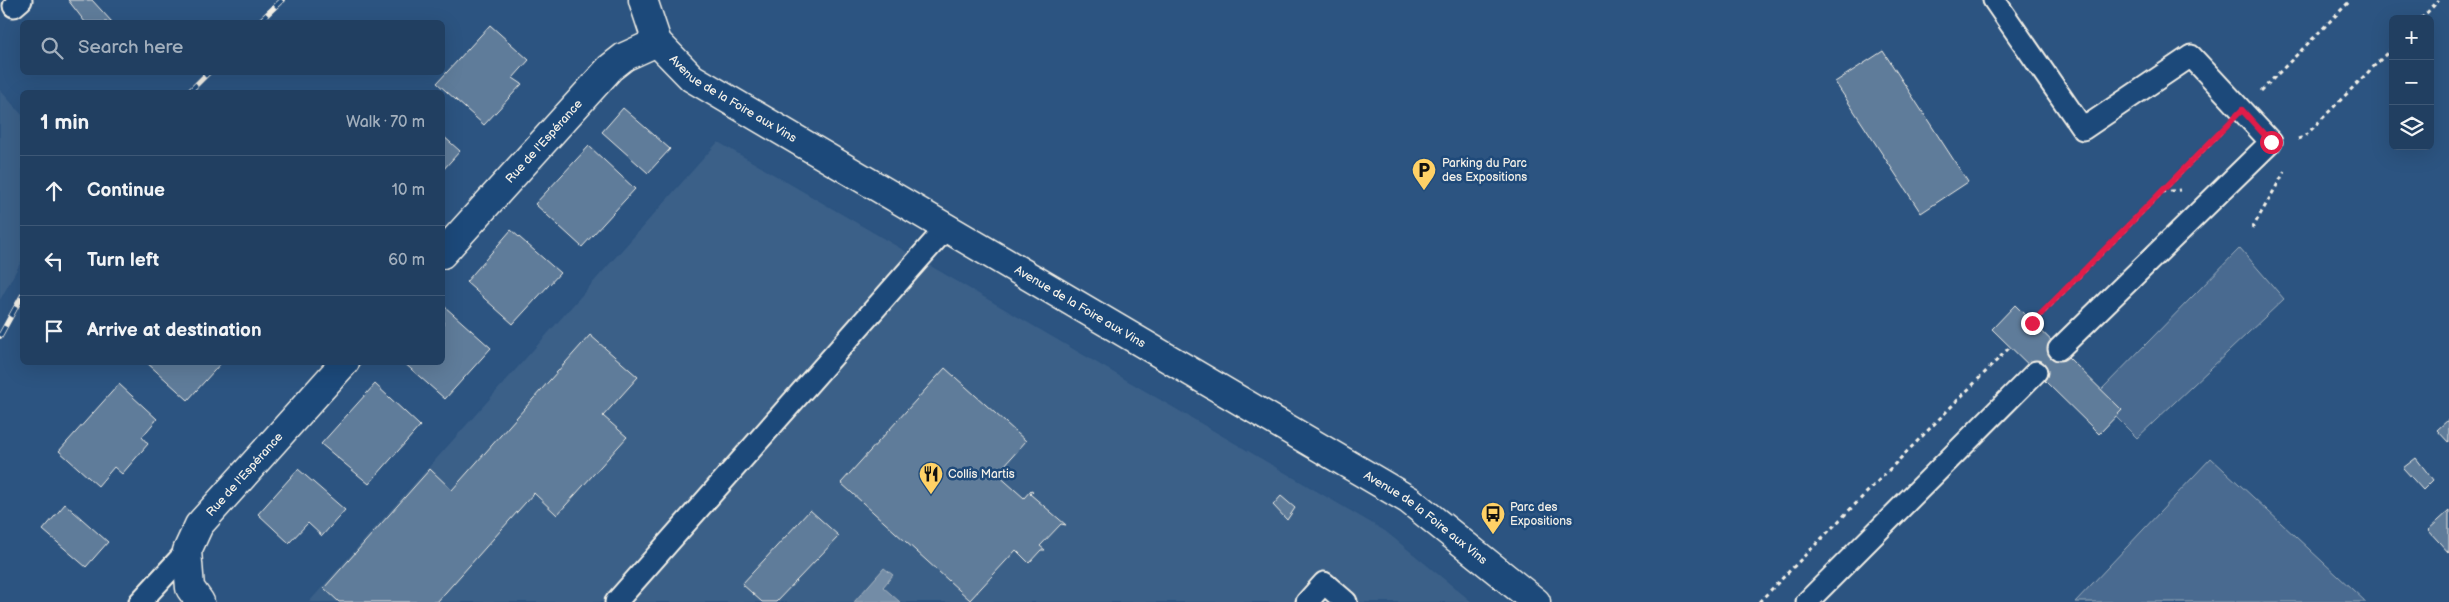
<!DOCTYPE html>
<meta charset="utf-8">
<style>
:root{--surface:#213f61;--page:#2d4a6a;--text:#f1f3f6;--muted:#a2afbd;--line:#3e5876}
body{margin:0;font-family:"Balsamiq Sans",sans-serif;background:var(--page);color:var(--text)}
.controls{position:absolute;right:15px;top:15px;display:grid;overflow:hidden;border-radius:8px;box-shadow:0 5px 20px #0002}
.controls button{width:45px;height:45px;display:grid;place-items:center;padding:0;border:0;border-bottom:1px solid var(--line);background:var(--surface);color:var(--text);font:25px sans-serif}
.stop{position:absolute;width:15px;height:15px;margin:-11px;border:4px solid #e11d48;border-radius:50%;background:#fff}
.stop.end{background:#e11d48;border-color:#fff;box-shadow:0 1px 5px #0008}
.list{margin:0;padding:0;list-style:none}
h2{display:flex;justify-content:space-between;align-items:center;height:65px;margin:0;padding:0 20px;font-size:21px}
h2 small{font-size:16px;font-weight:400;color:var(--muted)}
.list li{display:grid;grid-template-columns:32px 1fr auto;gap:15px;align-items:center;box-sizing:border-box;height:70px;padding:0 20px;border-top:1px solid var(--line)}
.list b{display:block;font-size:19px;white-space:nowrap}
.list em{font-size:16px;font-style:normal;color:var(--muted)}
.icon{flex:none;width:28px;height:28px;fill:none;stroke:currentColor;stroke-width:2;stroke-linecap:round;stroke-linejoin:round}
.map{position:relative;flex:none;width:2449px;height:602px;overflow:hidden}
.search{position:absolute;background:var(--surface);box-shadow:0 5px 20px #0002;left:20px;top:20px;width:425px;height:55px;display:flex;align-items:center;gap:12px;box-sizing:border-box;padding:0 18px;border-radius:8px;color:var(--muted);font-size:19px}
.panel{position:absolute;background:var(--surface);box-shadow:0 5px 20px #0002;left:20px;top:90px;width:425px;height:275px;border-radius:8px}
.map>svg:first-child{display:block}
.built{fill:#3b6088}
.green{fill:#496b90;stroke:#9eaebc}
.water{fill:#738ca6;stroke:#a7b4c0}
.building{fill:#5e7b9a;stroke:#f4f1e8}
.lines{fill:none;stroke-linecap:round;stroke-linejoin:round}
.service-casing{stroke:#f4f1e8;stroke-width:25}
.minor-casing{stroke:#f4f1e8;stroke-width:31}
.tertiary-casing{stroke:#f4f1e8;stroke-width:31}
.path{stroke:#f4f1e8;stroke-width:3;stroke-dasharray:4 4;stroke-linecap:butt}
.service{stroke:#1f4a7a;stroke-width:21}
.minor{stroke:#1f4a7a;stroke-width:28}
.tertiary{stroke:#1f4a7a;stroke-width:28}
.rail-casing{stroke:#f4f1e8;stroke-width:5.5}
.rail{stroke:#1f4a7a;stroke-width:4;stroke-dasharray:11;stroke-linecap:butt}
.route{stroke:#e11d48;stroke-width:6}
.labels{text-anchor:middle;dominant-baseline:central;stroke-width:5;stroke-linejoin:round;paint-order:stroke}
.street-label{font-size:12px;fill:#f4f1e8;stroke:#1f4a7a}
.poi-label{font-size:12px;fill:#f4f1e8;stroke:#1f4a7a;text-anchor:start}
</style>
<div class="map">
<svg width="2449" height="602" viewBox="0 0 2449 602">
<rect width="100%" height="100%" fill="#2c5481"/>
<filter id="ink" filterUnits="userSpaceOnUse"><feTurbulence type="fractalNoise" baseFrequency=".02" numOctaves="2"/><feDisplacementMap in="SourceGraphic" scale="10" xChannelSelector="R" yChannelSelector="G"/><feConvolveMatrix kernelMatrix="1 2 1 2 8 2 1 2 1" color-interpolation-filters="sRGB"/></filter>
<g filter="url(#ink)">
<path class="built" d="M 0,90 L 22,115 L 22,260 L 0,300 Z
M 718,142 L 1385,531 L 1472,602 L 309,602 Z"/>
<path class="green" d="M 2240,248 L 2284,299 L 2137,438 L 2115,416 L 2101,390 Z
M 2211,458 L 2366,602 L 2075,602 Z"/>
<path class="water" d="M 884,568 L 893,575 L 883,587 L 900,602 L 854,602 Z"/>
<path class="building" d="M 68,0 L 92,0 L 112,22 L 85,22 Z
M 490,25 L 529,60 L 513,78 L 522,84 L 484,125 L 437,83 Z
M 1883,51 L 1968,182 L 1921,213 L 1835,82 Z
M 623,108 L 670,149 L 648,173 L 602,132 Z
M 442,135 L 460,151 L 442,171 Z
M 589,146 L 635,189 L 582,247 L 535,204 Z
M 511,230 L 560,273 L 513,324 L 466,282 Z
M 2015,305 L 2122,410 L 2099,434 L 1992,329 Z
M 444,306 L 491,348 L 445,399 L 403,362 L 442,362 Z
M 590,335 L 638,377 L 603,416 L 627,437 L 557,515 L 534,493 L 437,602 L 339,602 L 324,588 L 430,469 L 452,490 Z
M 146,362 L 222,362 L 188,400 Z
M 945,368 L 1026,441 L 997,474 L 1024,498 L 1031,490 L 1033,491 L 1030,494 L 1066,525 L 1061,524 L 1040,546 L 1045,550 L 1041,550 L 1029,563 L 1016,550 L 970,600 L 841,483 Z
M 119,384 L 157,419 L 142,437 L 148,444 L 122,474 L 114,467 L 98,486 L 59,451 Z
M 375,384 L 420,426 L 369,484 L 321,444 Z
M 2449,419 L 2449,443 L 2437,430 Z
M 2416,458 L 2433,480 L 2423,490 L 2403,468 Z
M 298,469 L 345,510 L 322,536 L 308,523 L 289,543 L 258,514 Z
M 1281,496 L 1295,508 L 1287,520 L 1273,505 Z
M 65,504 L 108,542 L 86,567 L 43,530 Z
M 810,510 L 839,536 L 776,602 L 762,602 L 742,584 Z
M 2449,511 L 2449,553 L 2428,530 Z"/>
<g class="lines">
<defs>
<path id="service" d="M 1994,0 L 2083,129 L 2191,56 L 2271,142 L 2059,349
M 14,6 L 21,0
M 140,602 L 187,551
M 616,602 L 947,227
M 1307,602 L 1324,583 L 1346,602
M 1807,602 L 2036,372"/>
<g id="minor">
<path id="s1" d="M 442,254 L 610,68 L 624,57 L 657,42"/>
<path id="s2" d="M 200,602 L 190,588 L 187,551 L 199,525 L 345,362"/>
</g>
<g id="tertiary">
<path id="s3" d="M 643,0 L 657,42 L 692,78 L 1409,500 L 1536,602"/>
</g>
</defs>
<use href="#service" class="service-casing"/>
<use href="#minor" class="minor-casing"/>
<use href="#tertiary" class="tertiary-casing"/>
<path class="path" d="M 2421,19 L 2439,0
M 2261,91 L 2351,0
M 2298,139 L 2304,137 L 2393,47
M 2162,192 L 2180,190
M 2252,229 L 2285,171
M 2033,323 L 2222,131
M 1759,602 L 2010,347"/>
<use href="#service" class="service"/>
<use href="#minor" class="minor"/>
<use href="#tertiary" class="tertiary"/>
<defs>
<path id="rail" d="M 259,22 L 282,0
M 189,92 L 209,72
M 0,336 L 22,296"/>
</defs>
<use href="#rail" class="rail-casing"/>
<use href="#rail" class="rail"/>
</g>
</g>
<g class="lines" filter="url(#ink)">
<path class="route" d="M 2032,323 L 2242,110 L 2271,142"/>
</g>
<defs>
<symbol id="parking-pin" viewBox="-11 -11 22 30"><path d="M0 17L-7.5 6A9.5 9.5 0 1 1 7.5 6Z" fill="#ffd166" stroke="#1f4a7a"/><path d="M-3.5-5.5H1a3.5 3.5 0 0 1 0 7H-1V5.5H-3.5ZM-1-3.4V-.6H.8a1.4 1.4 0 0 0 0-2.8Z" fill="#111"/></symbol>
<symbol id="restaurant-pin" viewBox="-11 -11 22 30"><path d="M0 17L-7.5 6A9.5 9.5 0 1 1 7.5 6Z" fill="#ffd166" stroke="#1f4a7a"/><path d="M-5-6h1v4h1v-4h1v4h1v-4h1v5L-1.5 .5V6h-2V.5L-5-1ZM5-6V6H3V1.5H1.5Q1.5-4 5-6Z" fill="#111"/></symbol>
<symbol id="bus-pin" viewBox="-11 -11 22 30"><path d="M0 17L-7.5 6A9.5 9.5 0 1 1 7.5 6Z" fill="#ffd166" stroke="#1f4a7a"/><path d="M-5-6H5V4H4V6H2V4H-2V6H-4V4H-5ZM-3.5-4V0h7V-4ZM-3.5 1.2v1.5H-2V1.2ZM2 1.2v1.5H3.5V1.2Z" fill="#111"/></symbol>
</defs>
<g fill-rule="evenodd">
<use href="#parking-pin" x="1410" y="156" width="28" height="38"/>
<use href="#restaurant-pin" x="917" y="460" width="28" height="38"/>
<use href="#bus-pin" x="1479" y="500" width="28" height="38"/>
</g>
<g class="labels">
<g class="street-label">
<text stroke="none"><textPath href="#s3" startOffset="140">Avenue de la Foire aux Vins</textPath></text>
<text stroke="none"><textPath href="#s1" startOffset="152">Rue de l'Espérance</textPath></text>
<text stroke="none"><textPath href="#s3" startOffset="545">Avenue de la Foire aux Vins</textPath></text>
<text stroke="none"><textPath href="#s2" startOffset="151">Rue de l'Espérance</textPath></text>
<text stroke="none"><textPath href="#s3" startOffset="950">Avenue de la Foire aux Vins</textPath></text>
</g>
<g class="poi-label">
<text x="1442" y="163">Parking du Parc<tspan x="1442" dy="14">des Expositions</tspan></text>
<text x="948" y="474">Collis Martis</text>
<text x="1510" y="507">Parc des<tspan x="1510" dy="14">Expositions</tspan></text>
</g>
</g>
</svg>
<div class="controls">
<button>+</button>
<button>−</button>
<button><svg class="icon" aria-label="layers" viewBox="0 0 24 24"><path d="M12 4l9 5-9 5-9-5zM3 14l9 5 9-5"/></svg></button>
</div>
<div class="stop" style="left:2271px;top:142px"></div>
<div class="stop end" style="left:2032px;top:323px"></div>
<div class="search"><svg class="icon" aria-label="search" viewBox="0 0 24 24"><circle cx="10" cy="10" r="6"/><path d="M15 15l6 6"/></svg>Search here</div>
<section class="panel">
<h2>1 min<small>Walk · 70 m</small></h2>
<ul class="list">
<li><svg class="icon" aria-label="ahead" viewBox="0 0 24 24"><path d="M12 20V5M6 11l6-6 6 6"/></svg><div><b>Continue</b></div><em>10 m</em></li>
<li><svg class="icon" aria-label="left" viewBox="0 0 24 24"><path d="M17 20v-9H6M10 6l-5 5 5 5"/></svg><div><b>Turn left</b></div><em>60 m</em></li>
<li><svg class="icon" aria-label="arrive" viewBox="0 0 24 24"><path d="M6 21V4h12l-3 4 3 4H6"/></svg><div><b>Arrive at destination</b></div></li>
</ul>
</section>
</div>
